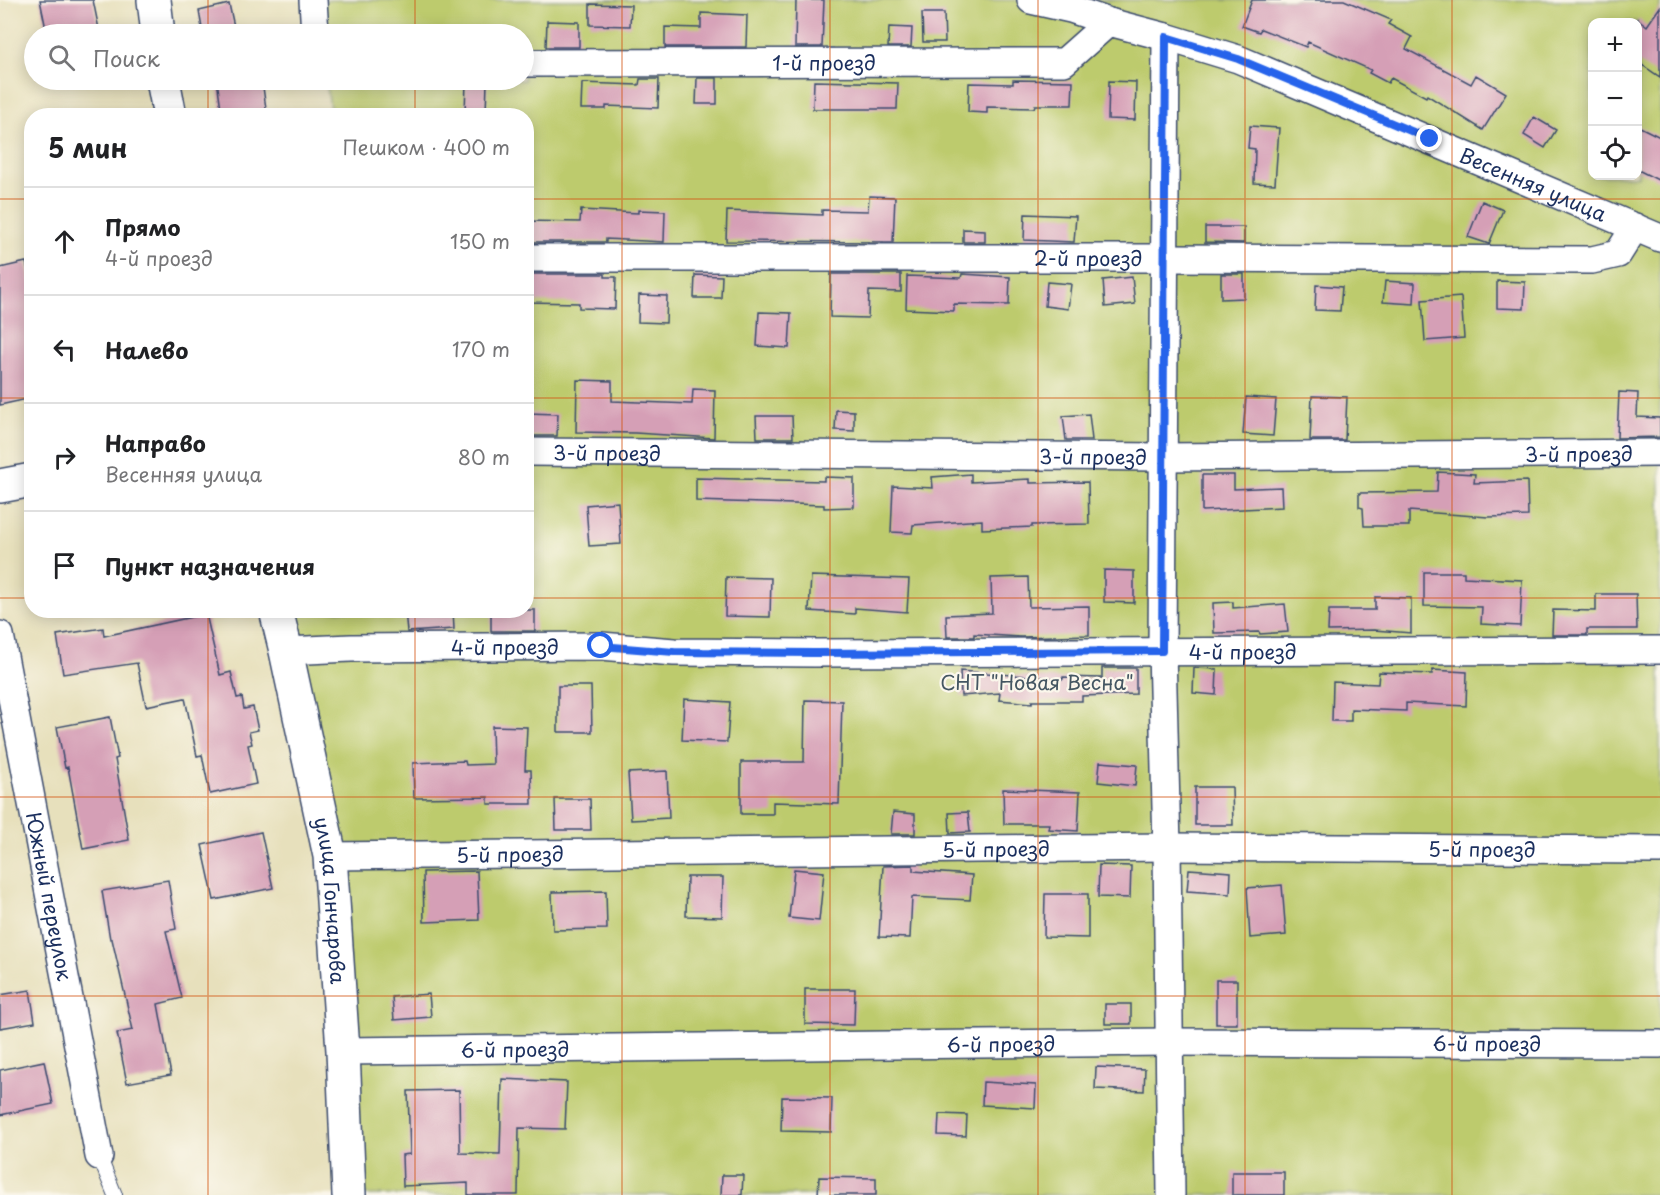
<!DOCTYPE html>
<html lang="ru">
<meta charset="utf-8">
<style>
:root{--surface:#fff;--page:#f6f6f6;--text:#202124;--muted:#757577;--line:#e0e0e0}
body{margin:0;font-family:"Playpen Sans",sans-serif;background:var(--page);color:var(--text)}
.controls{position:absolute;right:18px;top:18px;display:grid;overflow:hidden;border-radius:12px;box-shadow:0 3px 15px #0003}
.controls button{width:54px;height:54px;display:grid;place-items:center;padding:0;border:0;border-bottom:2px solid var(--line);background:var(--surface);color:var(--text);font:30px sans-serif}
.stop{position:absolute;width:18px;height:18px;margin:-14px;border:4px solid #2563eb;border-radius:50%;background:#fff}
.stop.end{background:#2563eb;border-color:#fff;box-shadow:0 2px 6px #0008}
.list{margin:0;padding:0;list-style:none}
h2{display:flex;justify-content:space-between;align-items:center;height:78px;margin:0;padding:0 24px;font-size:26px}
h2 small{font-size:20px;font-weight:400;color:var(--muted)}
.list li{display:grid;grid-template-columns:39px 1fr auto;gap:18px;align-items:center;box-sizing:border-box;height:108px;padding:0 24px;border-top:2px solid var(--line)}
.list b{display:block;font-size:22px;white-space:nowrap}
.list p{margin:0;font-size:20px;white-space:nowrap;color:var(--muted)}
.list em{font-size:20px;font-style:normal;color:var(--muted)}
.icon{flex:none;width:33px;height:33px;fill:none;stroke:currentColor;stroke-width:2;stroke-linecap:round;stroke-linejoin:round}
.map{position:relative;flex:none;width:1660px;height:1195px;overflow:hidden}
.search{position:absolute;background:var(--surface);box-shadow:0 3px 15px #0003;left:24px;top:24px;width:510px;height:66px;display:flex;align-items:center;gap:15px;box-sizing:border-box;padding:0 21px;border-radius:33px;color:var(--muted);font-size:22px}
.panel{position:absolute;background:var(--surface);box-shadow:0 3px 15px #0003;left:24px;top:108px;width:510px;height:510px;border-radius:24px}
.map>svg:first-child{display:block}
.green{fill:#bdcb6d;stroke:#6c7d66;stroke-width:1.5;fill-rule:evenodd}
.building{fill:#d59fb6}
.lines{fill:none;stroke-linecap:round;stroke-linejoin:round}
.service-casing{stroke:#3a4a6c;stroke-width:16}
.minor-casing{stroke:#3a4a6c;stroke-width:30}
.tertiary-casing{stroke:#3a4a6c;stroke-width:36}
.service{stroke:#fff;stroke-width:14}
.minor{stroke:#fff;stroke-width:27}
.tertiary{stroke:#fff;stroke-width:33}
.route{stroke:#2563eb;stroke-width:8}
.grid{fill:none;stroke:#d45514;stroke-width:1.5;stroke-opacity:0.55}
.labels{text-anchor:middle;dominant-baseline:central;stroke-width:4.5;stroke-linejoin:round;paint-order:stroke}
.street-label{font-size:20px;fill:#1b2f5e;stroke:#fbf7ec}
.park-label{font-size:20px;fill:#445662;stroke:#fbf7ec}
</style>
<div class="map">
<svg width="1660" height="1195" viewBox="0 0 1660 1195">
<rect width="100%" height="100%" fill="#fbf7ec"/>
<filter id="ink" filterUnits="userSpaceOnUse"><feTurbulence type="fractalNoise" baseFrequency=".0167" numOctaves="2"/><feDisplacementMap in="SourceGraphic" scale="12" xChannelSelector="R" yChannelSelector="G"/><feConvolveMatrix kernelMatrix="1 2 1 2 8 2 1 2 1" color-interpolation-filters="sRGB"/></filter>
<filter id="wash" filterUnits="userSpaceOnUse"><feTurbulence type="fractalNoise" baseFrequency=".008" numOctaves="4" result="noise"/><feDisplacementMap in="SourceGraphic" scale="24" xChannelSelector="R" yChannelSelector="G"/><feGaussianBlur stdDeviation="1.35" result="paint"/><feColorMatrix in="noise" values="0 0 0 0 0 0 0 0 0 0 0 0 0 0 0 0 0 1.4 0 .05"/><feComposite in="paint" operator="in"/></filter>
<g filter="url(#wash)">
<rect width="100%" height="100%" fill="#e7e0bc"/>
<path class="green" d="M 313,0 L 1660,0 L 1660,1195 L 349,1195 L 330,856 L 276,611 L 526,610 L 526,116 L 331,115 L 326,80 L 524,80 L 524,34 L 315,34 ZM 1592,22 L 1638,22 L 1638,176 L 1592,176 Z"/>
<g id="blocks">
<path class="building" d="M 40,0 L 93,0 L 100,34 L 47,34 Z
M 796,0 L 824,0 L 822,47 L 795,47 Z
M 1252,0 L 1344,0 L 1391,20 L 1388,24 L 1412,37 L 1406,49 L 1471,84 L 1476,75 L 1506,93 L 1483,130 L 1427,95 L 1426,97 L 1391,78 L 1388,83 L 1369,73 L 1371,70 L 1308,42 L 1306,47 L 1261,29 L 1259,32 L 1242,26 Z
M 229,4 L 235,31 L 216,34 L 203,34 L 199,11 Z
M 590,4 L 631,5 L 630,26 L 590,25 Z
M 1660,7 L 1660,77 L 1638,62 L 1638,19 L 1647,26 Z
M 701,13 L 747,15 L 746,47 L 665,47 L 665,27 L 701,28 Z
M 922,13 L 944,13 L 945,42 L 923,42 Z
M 547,21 L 579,22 L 579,47 L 546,47 Z
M 889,27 L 912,28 L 911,47 L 888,47 Z
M 697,78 L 717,78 L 717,104 L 696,104 Z
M 640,79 L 659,79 L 658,108 L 606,106 L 606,109 L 581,109 L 582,83 L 639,85 Z
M 217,80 L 262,80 L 267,116 L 222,116 Z
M 1013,80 L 1073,81 L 1072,105 L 1035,105 L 1034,108 L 987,107 L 987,113 L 968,112 L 969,83 L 1013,84 Z
M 466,81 L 487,82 L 486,113 L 465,113 Z
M 814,81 L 898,83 L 897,109 L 813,109 Z
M 1109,81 L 1136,82 L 1135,120 L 1108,119 Z
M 1534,117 L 1556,130 L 1545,148 L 1524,135 Z
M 1250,126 L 1279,128 L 1275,184 L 1254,183 L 1255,149 L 1248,148 Z
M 1638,126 L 1660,137 L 1660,181 L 1638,170 Z
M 869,196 L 895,197 L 893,242 L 726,241 L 727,211 L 822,215 L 822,210 L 868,211 Z
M 1482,201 L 1503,210 L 1489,244 L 1468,237 Z
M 581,210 L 638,213 L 638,210 L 665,211 L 664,242 L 606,239 L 606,242 L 526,242 L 526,221 L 580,222 Z
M 1025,214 L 1076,216 L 1074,242 L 1024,240 Z
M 1205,227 L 1244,227 L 1244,243 L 1205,242 Z
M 963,229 L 985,230 L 985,242 L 963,242 Z
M 26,262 L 32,286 L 32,398 L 0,405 L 0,268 Z
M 527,274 L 605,274 L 605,277 L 616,277 L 615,309 L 579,308 L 579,303 L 526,302 Z
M 831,274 L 901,274 L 901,292 L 869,291 L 868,318 L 830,317 Z
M 962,274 L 1010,277 L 1009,305 L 954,304 L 954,311 L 906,309 L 907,276 L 961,278 Z
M 1221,274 L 1244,274 L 1244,298 L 1221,299 Z
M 695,275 L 722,276 L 721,298 L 694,298 Z
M 1132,277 L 1135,304 L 1105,307 L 1103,280 Z
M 1385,281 L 1415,283 L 1414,304 L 1383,302 Z
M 1497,281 L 1525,282 L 1524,309 L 1497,308 Z
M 1047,282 L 1071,284 L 1068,309 L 1045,306 Z
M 1316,285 L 1342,287 L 1340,311 L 1315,310 Z
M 639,295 L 667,296 L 666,323 L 638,322 Z
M 1461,297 L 1464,338 L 1425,341 L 1422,300 Z
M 759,312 L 791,313 L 789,348 L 757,346 Z
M 577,380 L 612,381 L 612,401 L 692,404 L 693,389 L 715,390 L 714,438 L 635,433 L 576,432 Z
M 1619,392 L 1638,393 L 1637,417 L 1660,418 L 1660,437 L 1617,438 Z
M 1312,396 L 1347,397 L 1345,440 L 1310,440 Z
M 1246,397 L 1276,399 L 1273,436 L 1243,434 Z
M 836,410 L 854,411 L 854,431 L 835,430 Z
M 526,413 L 558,414 L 557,436 L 526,436 Z
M 1089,414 L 1092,440 L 1066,440 L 1063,416 Z
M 756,416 L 792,416 L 793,438 L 757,438 Z
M 1438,472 L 1475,474 L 1474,483 L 1527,481 L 1528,516 L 1488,517 L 1409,511 L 1409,526 L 1364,526 L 1363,508 L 1359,507 L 1359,493 L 1437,492 Z
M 971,474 L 971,482 L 1030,479 L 1030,483 L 1088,482 L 1089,524 L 1032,525 L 1032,527 L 982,529 L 982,520 L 913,525 L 912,533 L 891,532 L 893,486 L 933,488 L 932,477 Z
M 1202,475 L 1234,475 L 1234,489 L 1281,487 L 1282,507 L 1202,511 Z
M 824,477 L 854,478 L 854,507 L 824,508 L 824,505 L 696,501 L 696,478 L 824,481 Z
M 618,502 L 621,544 L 589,546 L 586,505 Z
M 1104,570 L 1134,571 L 1134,603 L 1104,602 Z
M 1424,572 L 1464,572 L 1464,577 L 1522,580 L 1520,626 L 1481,624 L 1482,607 L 1424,606 Z
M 811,576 L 909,579 L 907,612 L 855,608 L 855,614 L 809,611 Z
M 726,577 L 771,578 L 770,617 L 725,616 Z
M 1028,577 L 1029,607 L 1089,606 L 1089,635 L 1021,637 L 974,634 L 974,637 L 947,637 L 946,615 L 992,613 L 991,578 Z
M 1596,594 L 1636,594 L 1637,629 L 1587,629 L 1587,635 L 1552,635 L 1553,610 L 1596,611 Z
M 1375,597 L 1411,598 L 1411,633 L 1374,630 L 1328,631 L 1329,610 L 1375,610 Z
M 1233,602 L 1233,608 L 1285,604 L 1288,632 L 1260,634 L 1259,632 L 1214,633 L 1213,603 Z
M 405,610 L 453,610 L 454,629 L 407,632 Z
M 491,610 L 535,610 L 535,631 L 491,631 Z
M 206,614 L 220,675 L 231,672 L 237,698 L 242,697 L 244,709 L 253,707 L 258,730 L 249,732 L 252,744 L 248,745 L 256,784 L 210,794 L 202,755 L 197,756 L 185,698 L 146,706 L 137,663 L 63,674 L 57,635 L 103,628 L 104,636 Z
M 1102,668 L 1136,668 L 1136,694 L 1082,696 L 1082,701 L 1032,701 L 1032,703 L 999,700 L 1000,693 L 961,696 L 960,671 L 1063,679 L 1063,677 L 1102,678 Z
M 1194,668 L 1217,669 L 1216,695 L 1193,693 Z
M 1432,670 L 1467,672 L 1466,706 L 1406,703 L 1406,711 L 1351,709 L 1351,721 L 1332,721 L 1333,682 L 1378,684 L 1379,672 L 1432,674 Z
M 558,686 L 591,686 L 592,732 L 558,732 Z
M 684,699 L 730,702 L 727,742 L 682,740 Z
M 805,700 L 842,701 L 839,804 L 773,802 L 773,814 L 741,814 L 741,762 L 804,762 Z
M 110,717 L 118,758 L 115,759 L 129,840 L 83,849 L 68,767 L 65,768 L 57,727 Z
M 492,726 L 527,727 L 525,770 L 531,770 L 532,804 L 488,804 L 488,797 L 414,798 L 413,763 L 465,761 L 466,765 L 493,764 Z
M 1100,762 L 1137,765 L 1135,786 L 1098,782 Z
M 667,771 L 669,818 L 631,820 L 628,773 Z
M 1195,787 L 1232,787 L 1233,825 L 1195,825 Z
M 1003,789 L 1080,792 L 1078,831 L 1048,829 L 1049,824 L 1004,824 Z
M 555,799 L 590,799 L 591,830 L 556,830 Z
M 893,812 L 915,814 L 915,834 L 891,834 Z
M 968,812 L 970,832 L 950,833 L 949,813 Z
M 261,832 L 273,888 L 214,900 L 202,845 Z
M 913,865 L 913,871 L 972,875 L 970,900 L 912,897 L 910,938 L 879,937 L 883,866 Z
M 1099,865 L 1131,866 L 1130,898 L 1098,897 Z
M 794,869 L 824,872 L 819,921 L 789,918 Z
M 1189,869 L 1231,872 L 1230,894 L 1187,891 Z
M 477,871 L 479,920 L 424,922 L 423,872 Z
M 687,877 L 723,877 L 722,917 L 686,916 Z
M 168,880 L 176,929 L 166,931 L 182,998 L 158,1004 L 171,1075 L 127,1083 L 117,1033 L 133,1030 L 112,939 L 110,939 L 102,891 Z
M 1282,885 L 1286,935 L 1250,938 L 1247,888 Z
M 606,891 L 607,929 L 553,930 L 552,892 Z
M 1045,894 L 1088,894 L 1088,938 L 1044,937 Z
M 1216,980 L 1237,980 L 1237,1024 L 1216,1024 Z
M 805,989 L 855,989 L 854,1025 L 805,1024 Z
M 30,990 L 35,1022 L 0,1028 L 0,995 Z
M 429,994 L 431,1017 L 394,1020 L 392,997 Z
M 1105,1004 L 1131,1004 L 1131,1024 L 1105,1024 Z
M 44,1061 L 53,1104 L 0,1115 L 0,1070 Z
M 1096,1067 L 1145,1069 L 1144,1091 L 1095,1089 Z
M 502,1079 L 567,1082 L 565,1129 L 519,1128 L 518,1195 L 468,1195 L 468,1183 L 403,1186 L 402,1155 L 410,1154 L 408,1091 L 459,1090 L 460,1153 L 500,1154 Z
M 983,1082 L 1036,1085 L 1035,1108 L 982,1105 Z
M 782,1097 L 832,1098 L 831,1132 L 781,1131 Z
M 939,1114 L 967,1115 L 966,1136 L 938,1135 Z
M 1232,1172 L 1284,1172 L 1284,1195 L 1232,1195 Z
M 722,1175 L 743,1175 L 742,1195 L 721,1195 Z
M 819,1177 L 876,1178 L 876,1195 L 818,1195 Z"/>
</g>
</g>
<g filter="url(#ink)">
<use href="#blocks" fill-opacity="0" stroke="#3a4a6c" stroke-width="1.5"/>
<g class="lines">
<defs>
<path id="service" d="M 99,1156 L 115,1195"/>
<g id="minor">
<path d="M 313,0 L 315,34"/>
<path id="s1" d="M 1031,0 L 1071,9 L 1109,22 L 1166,37 L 1238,59 L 1660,238"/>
<path d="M 1166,37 L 1162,651 L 1167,847 L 1171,1195"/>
<path id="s2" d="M 524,63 L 1064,62 L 1109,22"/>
<path id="s3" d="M 526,258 L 1166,258 L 1592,260 L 1618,254 L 1635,227"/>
<path id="s4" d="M 526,452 L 1164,457 L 1660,453"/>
<path id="s5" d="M 0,635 L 99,1156"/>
<path id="s6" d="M 286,651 L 351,648 L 601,646 L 674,652 L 814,653 L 1660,650"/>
<path id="s7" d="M 330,856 L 1167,847 L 1660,850"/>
<path id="s8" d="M 343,1051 L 1168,1042 L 1660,1044"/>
</g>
<g id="tertiary">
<path d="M 154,0 L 158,34"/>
<path d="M 163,80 L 170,116"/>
<path d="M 0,486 L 32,480"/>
<path id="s9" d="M 276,610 L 286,651 L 330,856 L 343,1051 L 349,1195"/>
</g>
</defs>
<use href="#service" class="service-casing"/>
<use href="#minor" class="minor-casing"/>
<use href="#tertiary" class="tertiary-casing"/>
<use href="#service" class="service"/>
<use href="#minor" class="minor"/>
<use href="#tertiary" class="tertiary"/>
</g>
</g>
<g class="lines" filter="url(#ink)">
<path class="route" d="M 601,646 L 674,652 L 814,653 L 1162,651 L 1166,37 L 1238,59 L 1430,139"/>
</g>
<path class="grid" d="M 208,0 L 208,34M 415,0 L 415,34M 622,0 L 622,1195M 830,0 L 830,1195M 1038,0 L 1038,1195M 1245,0 L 1245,1195M 1452,0 L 1452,1195M 208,80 L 208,116M 415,80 L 415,116M 0,199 L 32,199M 526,199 L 1660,199M 0,398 L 32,398M 526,398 L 1660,398M 0,598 L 32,598M 526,598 L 1660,598M 208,610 L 208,1195M 415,610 L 415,1195M 0,797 L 1660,797M 0,996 L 1660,996"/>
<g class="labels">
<g class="street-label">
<text stroke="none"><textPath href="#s2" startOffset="300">1-й проезд</textPath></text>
<text stroke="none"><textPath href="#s1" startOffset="536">Весенняя улица</textPath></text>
<text stroke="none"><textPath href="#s3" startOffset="562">2-й проезд</textPath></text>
<text stroke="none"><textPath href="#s4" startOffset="81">3-й проезд</textPath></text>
<text stroke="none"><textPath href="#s4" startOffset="1053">3-й проезд</textPath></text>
<text stroke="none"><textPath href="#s4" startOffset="567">3-й проезд</textPath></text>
<text stroke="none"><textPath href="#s6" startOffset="219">4-й проезд</textPath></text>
<text stroke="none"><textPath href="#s6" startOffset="957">4-й проезд</textPath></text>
<text stroke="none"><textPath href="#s7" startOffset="666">5-й проезд</textPath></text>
<text stroke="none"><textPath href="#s7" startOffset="1152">5-й проезд</textPath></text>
<text stroke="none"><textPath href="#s7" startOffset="180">5-й проезд</textPath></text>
<text stroke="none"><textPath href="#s5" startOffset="266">Южный переулок</textPath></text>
<text stroke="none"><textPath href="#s9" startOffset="296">улица Гончарова</textPath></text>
<text stroke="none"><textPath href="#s8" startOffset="1144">6-й проезд</textPath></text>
<text stroke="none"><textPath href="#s8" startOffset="658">6-й проезд</textPath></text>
<text stroke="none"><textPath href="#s8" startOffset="172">6-й проезд</textPath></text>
</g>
<g class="park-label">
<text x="1037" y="682">СНТ "Новая Весна"</text>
</g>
</g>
</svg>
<div class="controls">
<button>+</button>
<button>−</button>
<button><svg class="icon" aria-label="locate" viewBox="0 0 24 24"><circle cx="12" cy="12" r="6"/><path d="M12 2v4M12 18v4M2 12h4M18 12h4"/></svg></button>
</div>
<div class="stop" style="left:601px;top:646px"></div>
<div class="stop end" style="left:1430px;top:139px"></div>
<div class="search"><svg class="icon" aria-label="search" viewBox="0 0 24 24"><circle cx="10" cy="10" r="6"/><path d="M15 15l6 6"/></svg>Поиск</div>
<section class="panel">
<h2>5 мин<small>Пешком · 400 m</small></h2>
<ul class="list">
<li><svg class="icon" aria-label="ahead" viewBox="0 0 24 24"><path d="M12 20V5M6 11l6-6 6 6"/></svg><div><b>Прямо</b><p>4-й проезд</p></div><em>150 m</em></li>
<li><svg class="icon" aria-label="left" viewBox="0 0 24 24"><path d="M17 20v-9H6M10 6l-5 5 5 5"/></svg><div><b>Налево</b></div><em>170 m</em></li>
<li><svg class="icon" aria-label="right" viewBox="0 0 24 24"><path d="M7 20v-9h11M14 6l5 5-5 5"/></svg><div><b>Направо</b><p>Весенняя улица</p></div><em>80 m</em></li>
<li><svg class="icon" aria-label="arrive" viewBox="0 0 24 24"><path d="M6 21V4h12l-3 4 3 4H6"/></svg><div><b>Пункт назначения</b></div></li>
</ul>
</section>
</div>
